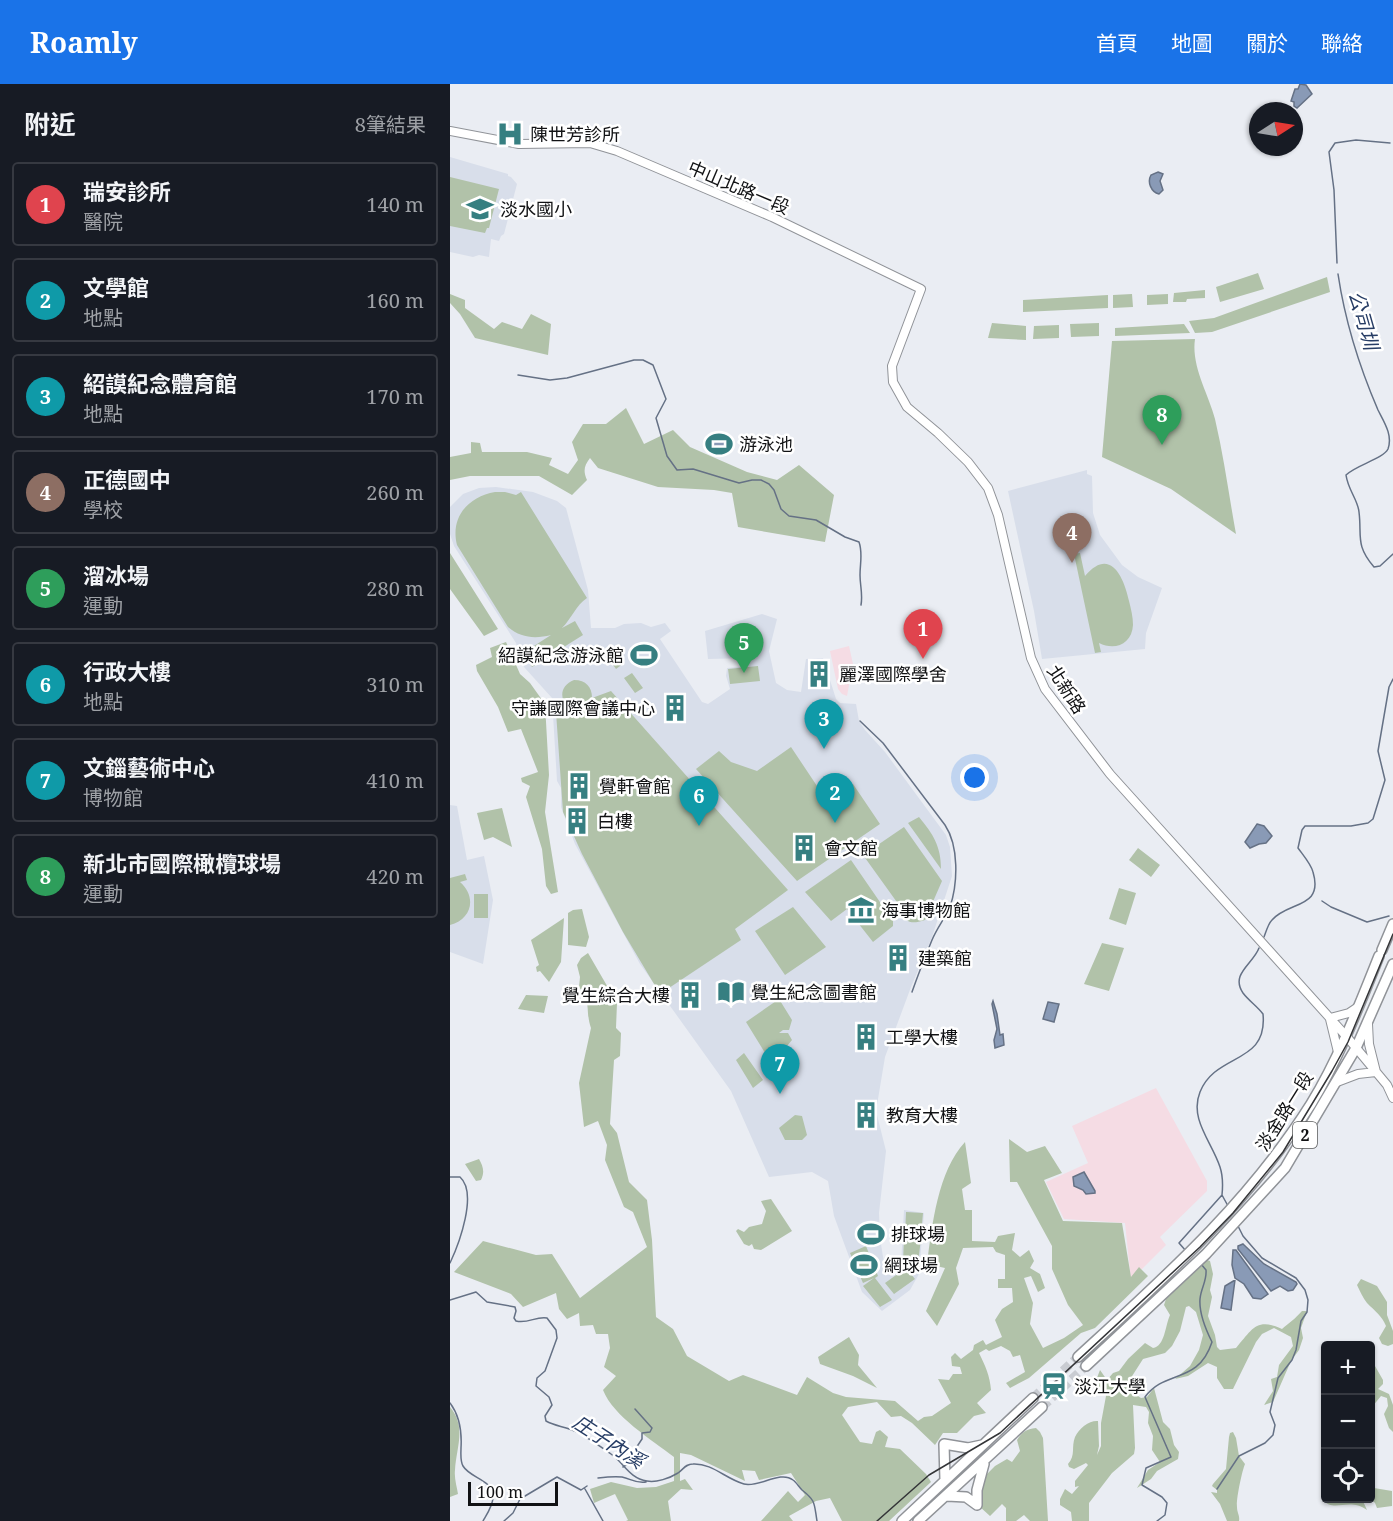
<!DOCTYPE html>
<html lang="zh-TW">
<meta charset="utf-8">
<style>
:root{--surface:#171b24;--page:#20242c;--text:#f1f3f6;--muted:#9ea1a6;--line:#363941;--accent:#1a73e8}
body{margin:0;font-family:"Noto Serif","Noto Sans TC",serif;background:var(--page);color:var(--text)}
.controls{position:absolute;right:18px;bottom:18px;display:grid;overflow:hidden;border-radius:6px;box-shadow:0 2px 4px #0004}
.controls button{width:54px;height:54px;display:grid;place-items:center;padding:0;border:0;border-bottom:2px solid var(--line);background:var(--surface);color:var(--text);font:30px sans-serif}
.compass{position:absolute;left:799px;top:18px;width:54px;height:54px;border-radius:50%;background:var(--surface);box-shadow:0 2px 4px #0004;rotate:78deg}
.scale{position:absolute;left:18px;bottom:15px;width:90px;box-sizing:border-box;padding-left:6px;border:3px solid #111214;border-top:0;font-size:16px;line-height:21px;white-space:nowrap;color:#111214;-webkit-text-stroke:4px #fff;paint-order:stroke}
.you{position:absolute;left:525px;top:694px;width:21px;height:21px;margin:-15px;border:4px solid #fff;border-radius:50%;background:#1a73e8;box-shadow:0 0 0 9px #1a73e833}
.badge{display:grid;place-items:center;width:39px;height:39px;border-radius:50%;background:var(--accent);color:#fff;font-size:20px;font-weight:700}
.pin{position:absolute;translate:-50% -50px;filter:drop-shadow(0 2px 3px #0008)}
.pin::after{content:'';position:absolute;top:32px;width:21px;height:18px;background:inherit;clip-path:polygon(0 0,100% 0,50% 100%)}
.list{margin:0;padding:0;list-style:none}
h2{display:flex;justify-content:space-between;align-items:center;height:78px;margin:0;padding:0 24px;font-size:26px}
h2 small{font-size:20px;font-weight:400;color:var(--muted)}
.list li{display:grid;grid-template-columns:39px 1fr auto;gap:18px;align-items:center;box-sizing:border-box;height:84px;margin:0 12px 12px;padding:0 12px;border:2px solid var(--line);border-radius:6px}
.list b{display:block;font-size:22px;white-space:nowrap}
.list p{margin:0;font-size:20px;white-space:nowrap;color:var(--muted)}
.list em{font-size:20px;font-style:normal;color:var(--muted)}
.icon{flex:none;width:33px;height:33px;fill:none;stroke:currentColor;stroke-width:2;stroke-linecap:round;stroke-linejoin:round}
.map{position:relative;flex:none;width:943px;height:1437px;overflow:hidden}
header{display:flex;align-items:center;gap:36px;box-sizing:border-box;height:84px;padding:0 30px;background:var(--accent);color:#fff}
header strong{font-size:28px}
nav{display:flex;gap:33px;margin-inline-start:auto;font-size:21px}
main{display:flex}
aside{flex:1;background:var(--surface)}
.map>svg:first-child{display:block}
.built{fill:#d8deea}
.industrial{fill:#f5dce4}
.green{fill:#b1c2a9}
.water{fill:#899ab6;stroke:#657185;stroke-width:1.5}
.lines{fill:none;stroke-linecap:round;stroke-linejoin:round}
.stream{stroke:#657185;stroke-width:1.5}
.primary-tunnel{stroke:#c9ccd2;stroke-width:9;stroke-dasharray:9 4.5;stroke-linecap:butt}
.secondary-casing{stroke:#909398;stroke-width:10}
.primary-casing{stroke:#909398;stroke-width:12}
.secondary{stroke:#fff;stroke-width:8}
.primary{stroke:#fff;stroke-width:9}
.tram{stroke:#343538;stroke-width:1.5}
.labels{text-anchor:middle;dominant-baseline:central;stroke-width:5;stroke-linejoin:round;paint-order:stroke}
.shield{fill:#fff;stroke:#58595a;stroke-width:1.5}
.shield-label{font-size:16px;font-weight:bold;fill:#111214}
.poi-label{font-size:18px;fill:#111214;stroke:#fff;text-anchor:start}
.street-label{font-size:18px;fill:#111214;stroke:#fff}
.water-label{font-size:20px;font-style:italic;fill:#273d65;stroke:#fff}
</style>
<header>
<strong>Roamly</strong>
<nav><a>首頁</a><a>地圖</a><a>關於</a><a>聯絡</a></nav>
</header>
<main>
<aside>
<h2>附近<small>8筆結果</small></h2>
<ul class="list">
<li><span class="badge" style="background:#e0444e">1</span><div><b>瑞安診所</b><p>醫院</p></div><em>140 m</em></li>
<li><span class="badge" style="background:#0f9aa8">2</span><div><b>文學館</b><p>地點</p></div><em>160 m</em></li>
<li><span class="badge" style="background:#0f9aa8">3</span><div><b>紹謨紀念體育館</b><p>地點</p></div><em>170 m</em></li>
<li><span class="badge" style="background:#8d6e63">4</span><div><b>正德國中</b><p>學校</p></div><em>260 m</em></li>
<li><span class="badge" style="background:#2e9e5b">5</span><div><b>溜冰場</b><p>運動</p></div><em>280 m</em></li>
<li><span class="badge" style="background:#0f9aa8">6</span><div><b>行政大樓</b><p>地點</p></div><em>310 m</em></li>
<li><span class="badge" style="background:#0f9aa8">7</span><div><b>文錙藝術中心</b><p>博物館</p></div><em>410 m</em></li>
<li><span class="badge" style="background:#2e9e5b">8</span><div><b>新北市國際橄欖球場</b><p>運動</p></div><em>420 m</em></li>
</ul>
</aside>
<div class="map">
<svg width="943" height="1437" viewBox="0 0 943 1437">
<rect width="100%" height="100%" fill="#eaedf3"/>
<path class="built" d="M 0,73 L 58,90 L 58,92 L 61,93 L 67,100 L 54,150 L 51,152 L 49,157 L 41,155 L 39,173 L 29,171 L 23,173 L 0,168 Z
M 637,386 L 637,390 L 642,392 L 643,429 L 650,451 L 672,481 L 688,493 L 712,504 L 696,549 L 695,565 L 592,575 L 584,527 L 558,407 Z
M 46,403 L 83,408 L 107,417 L 116,424 L 138,506 L 141,544 L 165,544 L 174,540 L 191,539 L 201,543 L 215,539 L 221,547 L 210,555 L 252,618 L 258,620 L 280,605 L 276,592 L 277,584 L 298,582 L 300,574 L 258,575 L 255,547 L 312,530 L 327,535 L 319,567 L 326,599 L 337,606 L 351,608 L 356,575 L 373,574 L 386,615 L 390,619 L 406,620 L 409,637 L 415,646 L 435,668 L 496,751 L 500,763 L 502,792 L 482,853 L 461,903 L 435,973 L 426,1027 L 436,1067 L 429,1129 L 430,1154 L 434,1179 L 440,1188 L 448,1187 L 451,1181 L 454,1126 L 474,1129 L 469,1190 L 460,1206 L 432,1227 L 412,1208 L 384,1132 L 378,1097 L 362,1088 L 319,1093 L 281,1007 L 190,880 L 125,760 L 111,723 L 111,704 L 107,697 L 102,614 L 74,583 L 66,559 L 4,462 L 0,450 L 0,423 L 13,410 L 29,404 Z
M 0,721 L 7,722 L 17,776 L 34,772 L 43,816 L 33,880 L 0,868 Z"/>
<path class="industrial" d="M 399,562 L 403,580 L 397,612 L 392,610 L 388,605 L 380,567 Z
M 706,1004 L 757,1097 L 757,1107 L 710,1153 L 716,1161 L 681,1196 L 675,1139 L 614,1135 L 596,1098 L 638,1079 L 622,1042 Z"/>
<path class="green" d="M 0,93 L 49,105 L 39,144 L 37,144 L 35,149 L 0,142 Z
M 808,189 L 814,205 L 770,218 L 766,203 Z
M 877,193 L 880,208 L 762,248 L 745,249 L 739,237 L 764,234 Z
M 755,206 L 755,214 L 737,215 L 736,218 L 723,218 L 724,209 Z
M 0,210 L 15,216 L 15,224 L 44,245 L 52,238 L 72,245 L 81,230 L 101,240 L 98,271 L 25,254 L 10,230 L 0,219 Z
M 682,210 L 683,223 L 663,224 L 663,211 Z
M 718,210 L 718,220 L 697,221 L 697,211 Z
M 658,211 L 658,224 L 573,228 L 573,216 Z
M 542,239 L 576,242 L 576,256 L 538,254 Z
M 649,239 L 649,252 L 621,253 L 620,240 Z
M 734,240 L 740,249 L 665,252 L 665,244 Z
M 609,241 L 609,254 L 583,255 L 584,242 Z
M 745,255 C 741,282 758,309 765,335 C 774,373 779,412 786,450 L 721,405 L 652,373 L 662,257 Z
M 176,324 L 194,360 L 223,346 L 240,363 L 297,388 L 327,396 L 349,381 L 384,411 L 375,458 L 288,443 L 282,409 L 264,406 L 208,403 L 148,384 L 140,374 C 134,382 133,387 137,396 L 122,411 L 89,392 L 20,392 L 0,396 L 0,373 L 21,369 L 21,358 L 30,359 L 32,368 L 77,368 L 102,374 L 99,381 L 118,390 L 128,376 L 122,358 L 133,340 L 156,340 Z
M 45,408 L 55,408 L 66,411 L 71,408 L 137,514 C 126,521 122,534 112,544 L 125,537 L 133,551 L 82,583 L 73,569 L 101,551 C 85,555 71,554 58,543 L 7,461 C 0,433 18,413 45,408 Z
M 0,469 L 48,545 L 34,552 L 0,505 Z
M 630,469 L 635,492 C 660,462 674,493 679,517 C 681,525 683,533 683,541 C 682,560 665,567 649,559 L 651,568 L 645,569 L 624,470 Z
M 56,558 L 70,590 L 80,599 L 95,620 L 99,691 L 95,728 L 108,808 L 101,810 L 96,802 L 92,765 L 76,713 L 80,702 L 72,698 L 71,694 L 88,688 L 71,645 L 58,648 L 48,623 L 27,587 L 26,581 L 42,573 L 40,564 Z
M 163,564 L 174,579 L 166,585 L 155,570 Z
M 308,582 L 310,597 L 280,600 L 278,585 Z
M 182,589 L 193,604 L 185,609 L 174,594 Z
M 124,596 C 136,596 142,603 142,614 L 161,607 L 338,806 L 285,845 L 291,856 L 210,910 L 173,848 L 132,770 L 113,728 L 106,628 L 117,623 C 109,613 111,601 124,596 Z
M 341,663 L 377,717 L 403,700 L 430,740 L 347,797 L 246,685 L 269,667 L 281,678 L 307,687 Z
M 52,724 L 62,763 L 43,753 L 34,756 L 27,729 Z
M 469,733 C 483,750 491,762 491,785 L 458,739 Z
M 454,743 L 492,797 L 475,836 C 464,839 459,841 451,830 L 454,828 L 413,771 Z
M 688,764 L 710,781 L 701,793 L 679,776 Z
M 401,776 L 443,837 L 443,842 L 423,858 L 397,825 L 381,837 L 355,808 Z
M 15,790 L 17,796 L 10,798 C 27,813 22,835 0,841 L 0,794 Z
M 669,804 L 686,809 L 676,841 L 659,835 Z
M 24,810 L 38,810 L 38,834 L 24,834 Z
M 343,823 L 376,863 L 335,891 L 305,847 Z
M 132,825 L 139,853 L 136,863 L 118,861 L 118,829 L 123,826 Z
M 114,834 L 111,878 L 99,898 L 90,887 L 87,888 L 86,883 L 89,881 L 81,856 Z
M 652,859 L 674,864 L 659,907 L 634,900 Z
M 138,869 L 167,919 L 166,944 L 171,949 L 170,972 L 164,976 L 160,1040 L 167,1049 L 179,1098 L 197,1116 L 202,1156 L 206,1233 L 223,1245 L 237,1272 L 279,1297 L 293,1291 L 347,1311 L 357,1293 L 383,1309 L 396,1313 L 445,1317 L 468,1337 L 474,1333 L 482,1332 L 501,1319 L 488,1295 L 499,1296 L 503,1290 L 512,1290 L 510,1283 L 502,1282 L 501,1273 L 505,1269 L 511,1275 L 523,1266 L 524,1261 L 533,1256 L 536,1261 L 552,1253 L 545,1236 L 552,1225 L 563,1218 L 562,1204 L 548,1204 L 548,1195 L 555,1195 L 555,1171 L 546,1168 L 543,1163 L 513,1164 L 506,1184 L 509,1200 L 487,1242 L 476,1227 L 495,1184 L 477,1180 C 482,1141 488,1087 515,1058 L 521,1099 L 512,1105 L 515,1126 L 522,1126 L 522,1157 L 545,1158 L 548,1152 L 565,1149 L 562,1166 L 570,1173 L 579,1166 L 584,1177 L 580,1184 L 590,1190 L 595,1204 L 588,1208 L 581,1192 L 574,1194 L 583,1219 L 580,1240 L 593,1264 L 614,1254 L 633,1241 L 618,1221 L 602,1185 L 602,1162 L 567,1098 L 560,1098 L 559,1055 L 577,1068 L 595,1062 L 612,1089 L 594,1096 L 613,1137 L 672,1139 L 681,1193 L 689,1183 L 698,1192 L 645,1244 L 631,1249 L 579,1294 L 560,1304 L 556,1299 L 575,1288 L 570,1271 L 563,1273 L 560,1267 L 551,1262 L 539,1267 L 536,1265 L 529,1269 C 535,1281 540,1292 541,1306 L 527,1319 L 536,1329 L 524,1332 L 507,1349 L 493,1349 L 485,1361 L 462,1339 L 451,1332 L 441,1333 L 427,1318 L 398,1323 L 392,1331 L 410,1358 L 422,1360 L 426,1348 L 430,1346 L 438,1353 L 435,1363 L 450,1365 L 476,1390 L 481,1398 L 439,1437 L 392,1437 L 380,1414 L 366,1417 L 339,1432 L 343,1437 L 311,1437 L 338,1407 L 348,1418 L 355,1411 L 341,1389 L 309,1396 L 305,1387 L 292,1386 L 295,1397 L 241,1371 L 230,1369 L 230,1397 L 235,1395 L 243,1406 L 231,1405 L 218,1417 L 221,1437 L 176,1437 L 178,1436 L 165,1410 L 144,1419 L 140,1405 L 161,1398 L 187,1404 L 206,1403 L 224,1397 L 224,1373 C 202,1356 163,1332 153,1306 L 166,1292 L 154,1283 L 160,1264 L 158,1250 L 146,1250 L 143,1241 L 130,1242 L 129,1229 L 117,1235 L 109,1225 L 106,1209 L 73,1223 L 61,1210 L 4,1188 L 33,1157 L 86,1171 L 102,1170 L 130,1214 L 197,1163 L 183,1128 L 174,1123 L 155,1076 L 157,1061 L 148,1037 L 134,1043 L 129,999 L 141,944 C 135,927 142,918 129,903 L 130,893 L 127,881 L 131,874 Z
M 76,911 L 98,912 L 94,929 L 68,925 Z
M 329,915 L 342,936 L 339,946 L 333,946 L 329,949 L 338,949 L 342,956 L 337,962 L 328,960 L 329,963 L 335,964 L 337,978 L 323,982 L 296,938 Z
M 294,969 L 313,996 L 303,1004 L 286,976 Z
M 345,1031 L 352,1032 L 357,1051 L 352,1056 L 335,1056 L 329,1044 Z
M 29,1075 C 33,1082 35,1088 31,1096 L 26,1097 L 15,1080 Z
M 321,1115 L 342,1147 L 311,1166 L 304,1165 L 302,1160 L 299,1162 L 294,1160 L 286,1147 L 288,1145 L 294,1148 L 299,1143 L 312,1140 L 316,1127 L 311,1117 Z
M 456,1128 L 473,1129 L 471,1151 L 455,1150 Z
M 454,1152 L 471,1154 L 468,1180 L 453,1179 Z
M 416,1162 L 428,1192 L 425,1194 L 442,1216 L 430,1223 L 413,1202 L 424,1194 L 413,1199 L 400,1169 Z
M 757,1176 L 760,1177 L 763,1190 L 760,1206 L 762,1213 L 758,1232 L 765,1251 L 767,1263 L 770,1266 L 786,1264 C 802,1246 806,1233 832,1245 C 839,1239 845,1235 852,1227 L 857,1227 L 851,1244 L 853,1254 L 849,1266 L 841,1277 L 823,1318 L 814,1321 L 823,1307 L 821,1295 L 827,1293 L 829,1281 L 843,1262 L 841,1253 L 824,1244 L 812,1250 L 806,1258 L 783,1305 L 774,1305 L 767,1294 L 767,1283 L 758,1279 L 738,1292 L 725,1295 L 740,1282 L 749,1266 L 753,1251 L 746,1228 L 739,1222 L 736,1223 L 730,1247 L 722,1262 L 715,1269 L 693,1275 L 677,1300 L 679,1306 L 691,1314 L 697,1313 L 704,1304 L 713,1338 L 720,1345 L 724,1361 L 729,1368 L 728,1375 L 707,1387 L 701,1395 L 687,1404 L 698,1386 L 710,1378 L 702,1366 L 703,1352 L 698,1339 L 699,1328 L 696,1323 L 683,1321 L 685,1364 L 684,1370 L 662,1389 L 639,1419 L 639,1437 L 622,1437 L 621,1428 L 610,1421 L 610,1415 L 615,1405 L 622,1410 L 629,1402 L 625,1403 L 625,1397 L 638,1381 L 636,1379 L 624,1385 L 619,1383 L 618,1380 C 626,1371 621,1363 625,1353 C 629,1344 640,1336 648,1337 L 649,1362 L 647,1371 L 651,1362 L 651,1339 L 656,1312 L 653,1306 L 645,1299 L 650,1286 L 657,1296 L 663,1289 L 669,1287 L 678,1275 L 695,1259 L 703,1264 C 715,1262 715,1242 720,1231 L 714,1221 L 716,1215 Z
M 456,1184 L 465,1195 L 444,1210 L 435,1199 Z
M 911,1195 L 927,1202 L 937,1218 L 937,1231 L 943,1247 L 943,1260 L 938,1262 L 932,1260 L 929,1254 L 936,1242 C 932,1232 925,1227 917,1219 C 913,1214 910,1207 907,1201 Z
M 399,1253 L 409,1271 L 408,1281 L 427,1304 L 403,1292 L 370,1280 L 368,1273 Z
M 921,1275 L 933,1296 L 933,1300 L 928,1305 L 939,1310 L 943,1321 L 943,1348 L 939,1344 L 934,1330 L 938,1322 L 937,1314 L 931,1312 L 922,1323 L 921,1323 Z
M 0,1323 C 17,1343 6,1364 5,1386 C 4,1394 7,1403 8,1410 L 0,1413 Z
M 586,1344 L 590,1348 L 593,1354 L 598,1437 L 580,1437 L 574,1431 L 566,1437 L 556,1437 L 556,1424 L 552,1420 L 540,1432 L 529,1422 L 531,1396 L 545,1382 L 557,1375 L 562,1378 L 570,1367 L 567,1356 C 572,1348 576,1345 586,1344 Z
M 783,1348 L 786,1354 L 789,1372 L 795,1380 C 792,1387 786,1416 787,1423 C 787,1429 790,1431 789,1437 L 777,1437 L 770,1420 L 761,1408 L 767,1409 L 767,1406 L 762,1402 L 763,1400 L 776,1385 L 779,1353 L 780,1349 Z
M 924,1404 L 942,1407 L 942,1422 L 927,1424 L 925,1419 L 920,1414 L 921,1405 Z
M 875,1412 L 876,1414 L 912,1415 L 917,1426 C 899,1413 884,1429 873,1416 Z"/>
<path class="water" d="M 850,0 L 856,1 L 862,10 L 847,24 L 844,22 L 844,18 L 841,17 L 845,5 L 848,5 Z
M 708,88 L 713,90 L 710,97 L 713,106 L 709,110 C 701,108 697,98 701,91 Z
M 266,351 L 277,361 L 272,368 L 260,358 L 261,352 Z
M 807,740 L 814,742 L 822,752 L 816,759 L 809,760 L 800,764 L 795,758 Z
M 543,917 L 547,930 L 550,951 L 553,950 L 554,961 L 545,964 L 544,956 L 547,945 L 542,920 Z
M 598,918 L 609,920 L 604,938 L 593,935 Z
M 634,1088 L 645,1107 L 645,1109 L 636,1110 L 633,1106 L 624,1102 L 623,1093 Z
M 793,1160 L 814,1180 L 846,1198 L 847,1200 L 843,1206 L 838,1207 L 830,1202 L 821,1207 L 788,1165 L 788,1162 Z
M 783,1166 L 786,1166 L 818,1210 L 811,1215 L 803,1214 L 794,1200 L 785,1194 L 782,1181 Z
M 785,1196 L 781,1226 L 771,1224 L 775,1202 Z"/>
<g class="lines">
<path class="stream" d="M 887,179 L 884,106 L 879,68 L 885,59 L 906,56 L 940,59
M 888,190 C 895,237 909,282 928,326 C 934,338 943,351 938,365 C 933,375 906,381 896,391 C 898,406 908,416 909,428 C 912,452 905,461 924,483 L 930,482 L 943,470
M 68,291 L 100,296 L 117,294 L 184,276 L 193,276 L 203,281 L 216,315 L 206,334 L 217,372 L 227,386 L 243,385 L 289,399 L 302,396 L 311,396 L 319,400 L 324,406 L 331,425 L 339,432 L 366,436 L 395,453 L 409,458 C 413,469 410,479 410,491 C 410,502 413,510 411,521
M 410,637 L 433,659 L 495,741 C 509,762 508,799 500,823 C 495,834 487,844 482,856 C 475,873 468,891 462,908
M 872,817 L 881,823 L 917,838 L 939,832
M 814,853 C 816,848 818,840 822,836 C 838,817 874,825 863,788 C 861,780 853,771 848,764 L 852,746 L 855,742 L 901,742 L 918,739 L 923,735 L 935,696 L 928,667 L 939,603 L 943,595
M 0,1093 L 10,1093 C 28,1109 9,1160 0,1179
M 772,1111 L 778,1122
M 736,1167 L 729,1159 L 772,1111 C 773,1101 773,1092 770,1083 C 762,1058 739,1035 750,1008 C 766,968 818,981 813,930 C 807,922 799,917 793,909 C 780,890 803,880 809,864
M 0,1216 L 26,1208 L 37,1218 L 65,1223 L 66,1227 L 64,1234 L 66,1237 C 78,1240 86,1232 97,1234 L 106,1246 L 107,1254 L 95,1287 L 87,1294 L 86,1302 L 99,1313 L 102,1321 L 95,1332 L 96,1337 C 105,1342 112,1342 122,1346 C 132,1349 151,1363 161,1370 C 174,1379 179,1394 197,1397 C 206,1399 220,1394 228,1389 C 234,1385 235,1380 243,1380 C 262,1379 276,1395 294,1400 C 309,1404 330,1386 343,1396 C 346,1398 349,1403 352,1406 C 366,1417 364,1419 367,1437
M 0,1319 C 10,1332 12,1347 11,1364 C 11,1369 10,1377 13,1382 C 20,1394 41,1395 43,1411 C 44,1420 37,1430 33,1437
M 173,1383 L 178,1380 L 182,1370 L 192,1355 L 192,1349 L 200,1348 L 202,1344 L 185,1325
M 148,1394 C 156,1393 164,1392 172,1393 C 181,1395 187,1400 196,1398
M 135,1405 L 153,1437
M 767,1405 L 789,1372 L 815,1359 L 823,1351 L 825,1341 L 820,1328 L 828,1294 L 842,1276 L 846,1266 L 851,1237 L 857,1228 L 858,1216 L 855,1206 L 846,1194 L 812,1174 L 793,1152 L 788,1142
M 54,1437 L 63,1429 L 70,1415 L 107,1393 L 131,1406 L 137,1402
M 707,1437 L 715,1431 L 717,1419 L 712,1413 L 692,1401 L 696,1384 L 721,1373 L 695,1313 C 715,1285 748,1301 762,1258 C 756,1246 749,1228 750,1215 C 751,1204 757,1197 756,1186 L 751,1180"/>
<path class="primary-tunnel" d="M 583,1314 L 628,1273
M 592,1323 L 636,1282"/>
<defs>
<path id="secondary" d="M 0,47 L 69,60 L 140,59 L 167,67 L 322,133 L 471,205 L 442,282 L 443,298 L 457,323 L 488,349 L 518,378 L 538,404 L 548,431 L 581,574 L 595,605 L 660,690 L 897,953 L 937,1001 L 943,1014
M 880,934 L 899,929 L 908,923
M 880,935 L 888,968
M 887,998 L 908,990 L 926,988 L 919,960 L 918,940"/>
<path id="primary" d="M 932,866 L 943,840
M 628,1273 C 714,1194 798,1120 861,1020 C 889,974 909,922 929,872
M 636,1282 L 756,1170 L 835,1084 L 906,964 L 943,880
M 495,1396 L 494,1360 L 518,1364 L 532,1361
M 497,1412 L 516,1413 L 527,1421
M 527,1421 L 527,1406 L 534,1380
M 452,1437 L 583,1314
M 468,1437 L 592,1323"/>
</defs>
<use href="#secondary" class="secondary-casing"/>
<use href="#primary" class="primary-casing"/>
<use href="#secondary" class="secondary"/>
<use href="#primary" class="primary"/>
<path class="tram" d="M 427,1437 L 479,1391 L 550,1349 L 750,1163 L 783,1129 L 833,1068 L 882,987 L 898,958 L 943,850"/>
</g>
<defs>
<symbol id="hospital-bare" viewBox="-9 -9 18 18"><path d="M-5-5h3v3.5h4V-5h3V5h-3V1.5h-4V5h-3Z" fill="#367f81" stroke="#fff" stroke-width="2.5" paint-order="stroke"/></symbol>
<symbol id="school-bare" viewBox="-9 -9 18 18"><path d="M0-5L7-2L0 1L-7-2ZM-4 1L0 2.5L4 1V4Q0 6-4 4Z" fill="#367f81" stroke="#fff" stroke-width="2.5" paint-order="stroke"/></symbol>
<symbol id="stadium-bare" viewBox="-9 -9 18 18"><path d="M0-5a6.5 5 0 1 0 0 10a6.5 5 0 1 0 0-10ZM-3.5-1.8h7v3.6h-7Z" fill="#367f81" stroke="#fff" stroke-width="2.5" paint-order="stroke"/></symbol>
<symbol id="building-bare" viewBox="-9 -9 18 18"><path d="M-4-6H4V6H1V3H-1V6H-4ZM-2.5-4.3h1.7v1.8h-1.7ZM.8-4.3h1.7v1.8H.8ZM-2.5-1h1.7V.8h-1.7ZM.8-1h1.7V.8H.8Z" fill="#367f81" stroke="#fff" stroke-width="2.5" paint-order="stroke"/></symbol>
<symbol id="museum-bare" viewBox="-9 -9 18 18"><path d="M0-6L6-3V-2H-6V-3ZM-5-1h2V3h-2ZM-1-1h2V3h-2ZM3-1h2V3H3ZM-6 4H6V6H-6Z" fill="#367f81" stroke="#fff" stroke-width="2.5" paint-order="stroke"/></symbol>
<symbol id="library-bare" viewBox="-9 -9 18 18"><path d="M-6-4Q-3-5.5-.7-3.5V5Q-3 3-6 4ZM6-4Q3-5.5 .7-3.5V5Q3 3 6 4Z" fill="#367f81" stroke="#fff" stroke-width="2.5" paint-order="stroke"/></symbol>
<symbol id="station-bare" viewBox="-9 -9 18 18"><path d="M-3-6H3Q5-6 5-4V2Q5 4 3 4L4.5 6H3L1.5 4h-3L-3 6H-4.5L-3 4Q-5 4-5 2V-4Q-5-6-3-6ZM-3.5-4v3h7v-3ZM-3.5 1v1.5H-2V1ZM2 1v1.5H3.5V1Z" fill="#367f81" stroke="#fff" stroke-width="2.5" paint-order="stroke"/></symbol>
</defs>
<g fill-rule="evenodd">
<use href="#hospital-bare" x="41" y="31" width="38" height="38"/>
<use href="#school-bare" x="11" y="106" width="38" height="38"/>
<use href="#stadium-bare" x="250" y="341" width="38" height="38"/>
<use href="#stadium-bare" x="175" y="552" width="38" height="38"/>
<use href="#building-bare" x="350" y="571" width="38" height="38"/>
<use href="#building-bare" x="206" y="605" width="38" height="38"/>
<use href="#building-bare" x="110" y="683" width="38" height="38"/>
<use href="#building-bare" x="108" y="718" width="38" height="38"/>
<use href="#building-bare" x="335" y="745" width="38" height="38"/>
<use href="#museum-bare" x="392" y="807" width="38" height="38"/>
<use href="#building-bare" x="429" y="855" width="38" height="38"/>
<use href="#library-bare" x="262" y="889" width="38" height="38"/>
<use href="#building-bare" x="221" y="892" width="38" height="38"/>
<use href="#building-bare" x="397" y="934" width="38" height="38"/>
<use href="#building-bare" x="397" y="1012" width="38" height="38"/>
<use href="#stadium-bare" x="402" y="1131" width="38" height="38"/>
<use href="#stadium-bare" x="395" y="1162" width="38" height="38"/>
<use href="#station-bare" x="585" y="1283" width="38" height="38"/>
</g>
<g class="labels">
<rect class="shield" x="843" y="1038" width="24" height="26" rx="4.5"/>
<g class="shield-label">
<text x="855" y="1051">2</text>
</g>
<g class="poi-label">
<text x="80" y="50">陳世芳診所</text>
<text x="50" y="125">淡水國小</text>
<text x="289" y="360">游泳池</text>
<text x="174" y="571" text-anchor="end">紹謨紀念游泳館</text>
<text x="389" y="590">麗澤國際學舍</text>
<text x="205" y="624" text-anchor="end">守謙國際會議中心</text>
<text x="149" y="702">覺軒會館</text>
<text x="147" y="737">白樓</text>
<text x="374" y="764">會文館</text>
<text x="431" y="826">海事博物館</text>
<text x="468" y="874">建築館</text>
<text x="301" y="908">覺生紀念圖書館</text>
<text x="220" y="911" text-anchor="end">覺生綜合大樓</text>
<text x="436" y="953">工學大樓</text>
<text x="436" y="1031">教育大樓</text>
<text x="441" y="1150">排球場</text>
<text x="434" y="1181">網球場</text>
<text x="624" y="1302">淡江大學</text>
</g>
<g class="street-label">
<text transform="translate(289 103) rotate(23)">中山北路一段</text>
<text transform="translate(617 605) rotate(57)">北新路</text>
<text transform="translate(834 1027) rotate(-58)">淡金路一段</text>
</g>
<g class="water-label">
<text transform="translate(914 236) rotate(74)">公司圳</text>
<text transform="translate(159 1357) rotate(33)">庄子內溪</text>
</g>
</g>
</svg>
<div class="controls">
<button>+</button>
<button>−</button>
<button><svg class="icon" aria-label="locate" viewBox="0 0 24 24"><circle cx="12" cy="12" r="6"/><path d="M12 2v4M12 18v4M2 12h4M18 12h4"/></svg></button>
</div>
<svg class="compass" viewBox="-18 -18 36 36"><path d="M0-13l5 13h-10z" fill="#e53935"/><path d="M0 13l5-13h-10z" fill="#9ea1a6"/></svg>
<div class="scale">100 m</div>
<div class="you"></div>
<div class="pin badge" style="left:473px;top:575px;background:#e0444e">1</div>
<div class="pin badge" style="left:385px;top:739px;background:#0f9aa8">2</div>
<div class="pin badge" style="left:374px;top:665px;background:#0f9aa8">3</div>
<div class="pin badge" style="left:622px;top:479px;background:#8d6e63">4</div>
<div class="pin badge" style="left:294px;top:589px;background:#2e9e5b">5</div>
<div class="pin badge" style="left:249px;top:742px;background:#0f9aa8">6</div>
<div class="pin badge" style="left:330px;top:1010px;background:#0f9aa8">7</div>
<div class="pin badge" style="left:712px;top:361px;background:#2e9e5b">8</div>
</div>
</main>
